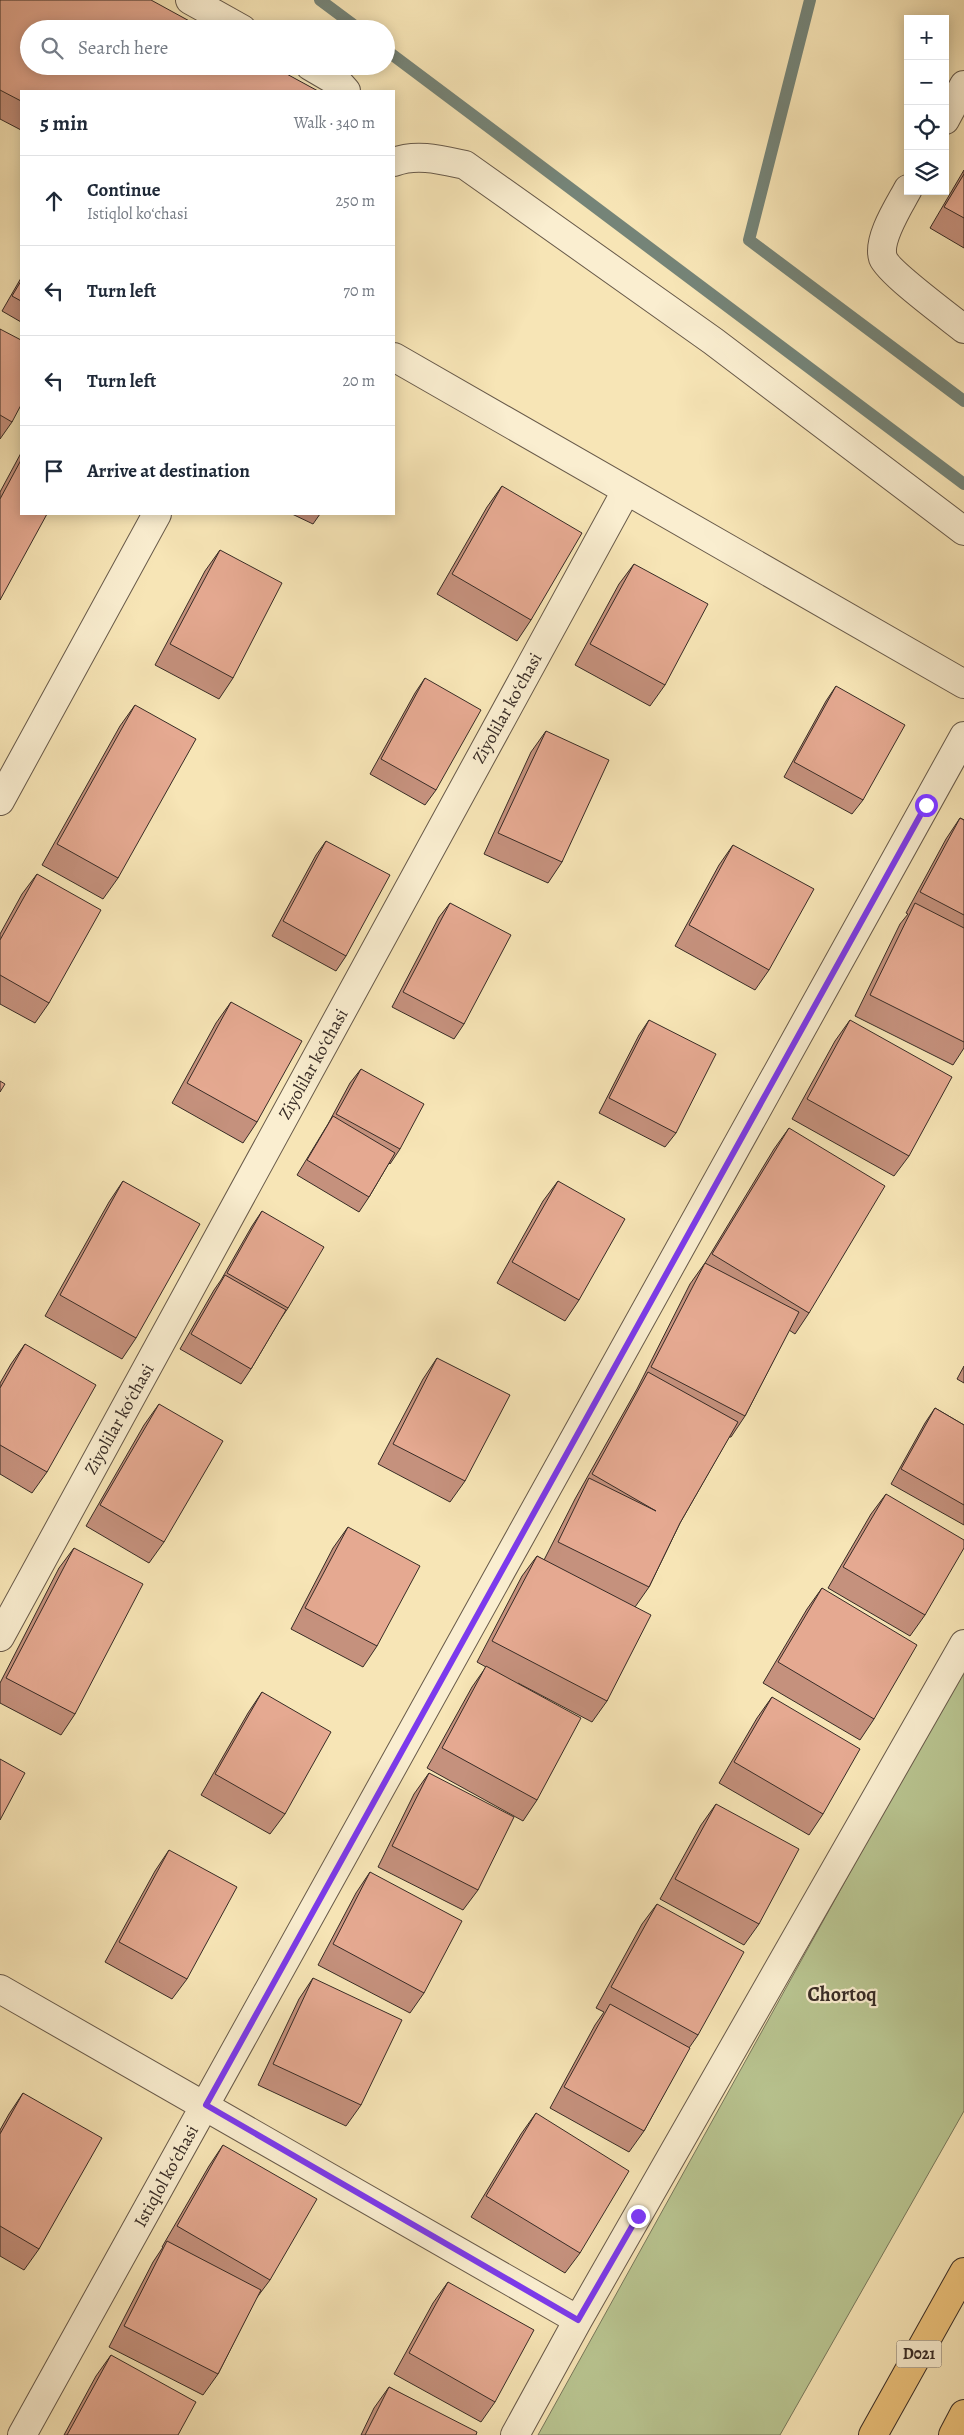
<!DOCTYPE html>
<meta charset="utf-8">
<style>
:root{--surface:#fff;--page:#f6f6f7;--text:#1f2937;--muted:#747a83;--line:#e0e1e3}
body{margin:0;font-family:Alegreya,serif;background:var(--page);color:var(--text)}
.controls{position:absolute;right:15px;top:15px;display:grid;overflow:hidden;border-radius:0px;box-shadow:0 2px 12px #0003}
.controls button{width:45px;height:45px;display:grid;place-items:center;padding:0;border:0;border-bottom:1px solid var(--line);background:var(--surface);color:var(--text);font:25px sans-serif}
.stop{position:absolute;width:15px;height:15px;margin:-11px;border:4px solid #7c3aed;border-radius:50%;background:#fff}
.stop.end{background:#7c3aed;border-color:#fff;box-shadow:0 1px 5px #0008}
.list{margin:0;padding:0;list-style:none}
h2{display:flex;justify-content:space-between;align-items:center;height:65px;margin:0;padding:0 20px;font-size:21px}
h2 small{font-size:16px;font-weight:400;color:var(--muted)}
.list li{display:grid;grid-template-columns:32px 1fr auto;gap:15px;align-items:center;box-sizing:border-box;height:90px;padding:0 20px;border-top:1px solid var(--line)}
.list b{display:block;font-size:19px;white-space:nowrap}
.list p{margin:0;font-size:16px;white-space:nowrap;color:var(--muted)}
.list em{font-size:16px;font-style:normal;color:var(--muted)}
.icon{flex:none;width:28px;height:28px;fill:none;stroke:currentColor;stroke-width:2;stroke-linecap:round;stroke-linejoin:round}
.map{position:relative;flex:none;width:964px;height:2435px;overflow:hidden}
.search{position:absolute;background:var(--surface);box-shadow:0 2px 12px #0003;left:20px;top:20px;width:375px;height:55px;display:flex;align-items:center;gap:12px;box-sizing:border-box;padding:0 18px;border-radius:28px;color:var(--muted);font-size:19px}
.panel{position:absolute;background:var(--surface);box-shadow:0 2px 12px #0003;left:20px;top:90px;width:375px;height:425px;border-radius:0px}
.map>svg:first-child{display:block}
.green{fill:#b9c591;stroke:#78785c}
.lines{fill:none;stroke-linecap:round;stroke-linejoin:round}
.stream{stroke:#758478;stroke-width:12}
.minor-casing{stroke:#685a4a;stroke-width:30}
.highway-casing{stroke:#382c26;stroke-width:30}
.minor{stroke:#faeed0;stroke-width:28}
.highway{stroke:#ecc27b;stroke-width:28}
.wall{fill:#c5917d;stroke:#382c26}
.building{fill:#e5a991;stroke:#382c26}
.route{stroke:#7c3aed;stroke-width:6}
.labels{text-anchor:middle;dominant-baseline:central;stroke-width:4.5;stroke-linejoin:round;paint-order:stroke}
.shield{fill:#faeed0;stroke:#726659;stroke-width:1}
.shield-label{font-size:16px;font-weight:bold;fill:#382c26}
.street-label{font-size:18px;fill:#382c26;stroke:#faeed0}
.quarter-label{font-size:20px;font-weight:bold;fill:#382c26;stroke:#faeed0}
</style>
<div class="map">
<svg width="964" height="2435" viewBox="0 0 964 2435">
<rect width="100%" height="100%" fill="#f7e5b6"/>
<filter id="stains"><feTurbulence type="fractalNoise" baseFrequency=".004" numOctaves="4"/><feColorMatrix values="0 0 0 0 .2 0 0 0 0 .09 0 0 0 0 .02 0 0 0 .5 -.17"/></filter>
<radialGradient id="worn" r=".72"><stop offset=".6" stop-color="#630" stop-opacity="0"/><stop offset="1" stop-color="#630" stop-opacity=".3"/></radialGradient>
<path class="green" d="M 964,1667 L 964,2111 L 780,2435 L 538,2435 Z"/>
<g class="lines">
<path class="stream" d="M 320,0 L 359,29
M 810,0 L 749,240 L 964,401
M 386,50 L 964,484"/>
<defs>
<path id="minor" d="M 190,0 L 242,29
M 310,66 L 339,83 L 346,91
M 945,120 L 964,85
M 394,162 C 417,153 442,160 465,165 L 713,341 L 964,531
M 908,189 C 899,206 877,239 883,258 C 888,272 949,317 964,329
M 394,357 L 964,684
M 0,801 L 157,514
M 0,1637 L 626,491
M 0,1989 L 578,2320
M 22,2435 L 964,736
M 515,2435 L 578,2320 L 964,1644"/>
<path id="highway" d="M 873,2435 L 964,2272
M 953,2435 L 964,2414"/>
</defs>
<use href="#minor" class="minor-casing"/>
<use href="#highway" class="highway-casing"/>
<use href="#minor" class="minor"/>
<use href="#highway" class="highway"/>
</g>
<path class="wall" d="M 0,0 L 21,91 L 21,130 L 0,119 Z
M 964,170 L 964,248 L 930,228 Z
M 21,278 L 21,322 L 2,311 Z
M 0,329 L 12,422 L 0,439 Z
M 21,453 L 21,514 L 0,600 L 0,492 Z
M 502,486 L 531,620 L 517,641 L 437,594 L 487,507 Z
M 292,514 L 320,514 L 313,524 Z
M 220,550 L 233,678 L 219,699 L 155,665 L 205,571 Z
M 634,564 L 665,685 L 650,706 L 575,665 L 619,584 Z
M 425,678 L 436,790 L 425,805 L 370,774 L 415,693 Z
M 836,686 L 863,800 L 852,814 L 784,777 L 826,701 Z
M 135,705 L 118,878 L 103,899 L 42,865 L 120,726 Z
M 546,731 L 562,862 L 548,883 L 484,854 L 531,752 Z
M 960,818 L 964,820 L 964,1048 L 953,1065 L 855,1016 L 900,924 L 908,914 L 906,913 L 946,839 Z
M 326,841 L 346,956 L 336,971 L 272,936 L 316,855 Z
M 733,845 L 769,970 L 755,990 L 675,946 L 719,865 Z
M 37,874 L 49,1003 L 35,1023 L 0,1004 L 0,934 L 22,894 Z
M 450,903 L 464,1024 L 454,1039 L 392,1007 L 439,917 Z
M 231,1002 L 257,1122 L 243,1143 L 172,1103 L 216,1023 Z
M 649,1020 L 676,1133 L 665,1147 L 599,1113 L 639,1035 Z
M 850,1020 L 909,1156 L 894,1176 L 792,1119 L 835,1041 Z
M 361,1069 L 400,1149 L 390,1164 L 389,1163 L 369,1197 L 359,1212 L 297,1175 L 328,1124 L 350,1083 Z
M 789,1128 L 809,1313 L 795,1334 L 789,1330 L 745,1416 L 731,1437 L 729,1437 L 680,1523 L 649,1587 L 635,1607 L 607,1701 L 592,1722 L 518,1683 L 537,1800 L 523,1821 L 427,1768 L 472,1687 L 486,1667 L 477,1662 L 522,1576 L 537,1556 L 544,1560 L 575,1499 L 637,1389 L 690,1284 L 705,1263 L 774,1149 Z
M 123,1181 L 136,1338 L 122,1359 L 45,1316 L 109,1202 Z
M 558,1181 L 579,1300 L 565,1321 L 497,1283 L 543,1201 Z
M 262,1211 L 288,1308 L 278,1323 L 251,1369 L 241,1384 L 180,1349 L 214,1290 L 221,1280 L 252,1226 Z
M 25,1344 L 47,1472 L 32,1493 L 0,1474 L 0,1383 L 11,1364 Z
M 437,1358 L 465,1481 L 450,1502 L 378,1464 L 423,1379 Z
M 964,1366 L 964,1383 L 957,1379 Z
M 159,1404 L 164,1542 L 149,1563 L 86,1526 L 144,1425 Z
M 935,1408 L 964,1425 L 964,1525 L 891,1484 L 925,1423 Z
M 886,1494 L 925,1615 L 910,1636 L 828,1588 L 871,1514 Z
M 348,1527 L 377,1646 L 363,1667 L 291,1629 L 333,1548 Z
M 74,1548 L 75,1714 L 61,1735 L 0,1703 L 0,1683 L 59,1568 Z
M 822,1588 L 874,1719 L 860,1740 L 763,1683 L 807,1609 Z
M 262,1692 L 285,1814 L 270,1834 L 201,1795 L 248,1713 Z
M 772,1697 L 823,1814 L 809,1835 L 719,1783 L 757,1718 Z
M 429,1773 L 478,1890 L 463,1910 L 378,1867 L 414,1794 Z
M 716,1804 L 759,1924 L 744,1945 L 660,1899 L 701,1825 Z
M 169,1850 L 187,1979 L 172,1999 L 105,1962 L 155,1871 Z
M 370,1872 L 424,1993 L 410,2013 L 318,1965 L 356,1893 Z
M 657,1904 L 698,2035 L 689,2048 L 644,2131 L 629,2152 L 550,2108 L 595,2025 L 604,2012 L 596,2008 L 642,1924 Z
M 313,1978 L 361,2105 L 346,2126 L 258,2085 L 299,1999 Z
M 23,2093 L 39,2249 L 24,2270 L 0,2256 L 0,2130 L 9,2114 Z
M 536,2113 L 580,2253 L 565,2273 L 471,2217 L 521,2134 Z
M 223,2145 L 270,2280 L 255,2300 L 218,2374 L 203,2395 L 109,2347 L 153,2262 L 163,2247 L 162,2247 L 209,2166 Z
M 448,2282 L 495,2402 L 481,2422 L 394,2374 L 433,2303 Z
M 111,2355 L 178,2435 L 64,2435 L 96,2376 Z
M 389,2387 L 476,2435 L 361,2435 L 374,2408 Z"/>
<path class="building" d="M 0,0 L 151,0 L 204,29 L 29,29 L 29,66 L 272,66 L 318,91 L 21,91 L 21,101 L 0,90 Z
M 964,174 L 964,218 L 944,207 Z
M 21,281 L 21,301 L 12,296 Z
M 0,329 L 21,340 L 21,405 L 12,422 L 0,415 Z
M 21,460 L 21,514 L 47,514 L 0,600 L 0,499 Z
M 502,486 L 582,533 L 531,620 L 452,574 Z
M 220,550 L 282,583 L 233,678 L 170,644 Z
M 634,564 L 708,604 L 665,685 L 590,644 Z
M 425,678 L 481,710 L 436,790 L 381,759 Z
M 836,686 L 905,725 L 863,800 L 794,762 Z
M 135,705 L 196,739 L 118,878 L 57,844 Z
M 546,731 L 609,760 L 562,862 L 498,833 Z
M 960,818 L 964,820 L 964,915 L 920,892 Z
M 326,841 L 390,875 L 346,956 L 283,921 Z
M 733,845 L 814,889 L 769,970 L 689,925 Z
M 37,874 L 101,910 L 49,1003 L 0,975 L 0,940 Z
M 450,903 L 511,935 L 464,1024 L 403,992 Z
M 915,903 L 964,928 L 964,1042 L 870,995 Z
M 231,1002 L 302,1041 L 257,1122 L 187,1083 Z
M 649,1020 L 716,1054 L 676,1133 L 609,1098 Z
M 850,1020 L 952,1077 L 909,1156 L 807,1099 Z
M 361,1069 L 424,1104 L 400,1149 L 336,1114 Z
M 0,1081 L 5,1084 L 0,1092 Z
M 333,1116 L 395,1153 L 369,1197 L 307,1160 Z
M 789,1128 L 885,1186 L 809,1313 L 712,1254 Z
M 123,1181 L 200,1224 L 136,1338 L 60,1295 Z
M 558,1181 L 625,1219 L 579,1300 L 512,1262 Z
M 262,1211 L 324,1247 L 288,1308 L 227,1273 Z
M 705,1263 L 799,1312 L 745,1416 L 651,1367 Z
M 225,1275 L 286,1310 L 251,1369 L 191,1334 Z
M 25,1344 L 96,1385 L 47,1472 L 0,1445 L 0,1388 Z
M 437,1358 L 510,1395 L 465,1481 L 393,1444 Z
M 648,1372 L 738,1422 L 680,1523 L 649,1587 L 558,1542 L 589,1478 L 656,1511 L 592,1474 Z
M 159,1404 L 223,1441 L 164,1542 L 100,1505 Z
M 935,1408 L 964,1425 L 964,1505 L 901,1469 Z
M 886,1494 L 964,1540 L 964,1548 L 925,1615 L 843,1567 Z
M 348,1527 L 420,1566 L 377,1646 L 305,1608 Z
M 74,1548 L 143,1584 L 75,1714 L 6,1678 Z
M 537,1556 L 651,1615 L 607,1701 L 492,1641 Z
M 822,1588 L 917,1645 L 874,1719 L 778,1662 Z
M 486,1666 L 581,1718 L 537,1800 L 442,1748 Z
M 262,1692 L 331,1732 L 285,1814 L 215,1774 Z
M 772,1697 L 860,1749 L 823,1814 L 734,1762 Z
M 0,1759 L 25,1773 L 0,1820 Z
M 429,1773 L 514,1817 L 478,1890 L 392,1846 Z
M 716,1804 L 799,1849 L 759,1924 L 675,1879 Z
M 169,1850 L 237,1887 L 187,1979 L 119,1942 Z
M 370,1872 L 462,1921 L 424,1993 L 333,1944 Z
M 657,1904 L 744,1952 L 698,2035 L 611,1987 Z
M 313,1978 L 402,2020 L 361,2105 L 273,2064 Z
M 610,2004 L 690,2048 L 644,2131 L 564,2087 Z
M 23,2093 L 102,2138 L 39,2249 L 0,2226 L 0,2134 Z
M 536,2113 L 629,2171 L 580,2253 L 486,2196 Z
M 223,2145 L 317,2199 L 270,2280 L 177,2226 Z
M 167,2241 L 261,2290 L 218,2374 L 124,2326 Z
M 448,2282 L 534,2330 L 495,2402 L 409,2353 Z
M 111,2355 L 196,2402 L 178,2435 L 67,2435 Z
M 389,2387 L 477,2432 L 476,2435 L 365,2435 Z"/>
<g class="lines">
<path class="route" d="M 638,2216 L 578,2320 L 206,2105 L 926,805"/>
</g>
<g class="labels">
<rect class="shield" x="896.5" y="2340.5" width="45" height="27" rx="4"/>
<g class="shield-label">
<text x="919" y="2354">D021</text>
</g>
<g class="street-label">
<text transform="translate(507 708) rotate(-61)">Ziyolilar koʻchasi</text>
<text transform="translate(313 1064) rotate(-61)">Ziyolilar koʻchasi</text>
<text transform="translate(119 1419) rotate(-61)">Ziyolilar koʻchasi</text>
<text transform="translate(166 2176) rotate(-61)">Istiqlol koʻchasi</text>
</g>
<g class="quarter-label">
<text x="842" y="1994">Chortoq</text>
</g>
</g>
<rect width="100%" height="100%" filter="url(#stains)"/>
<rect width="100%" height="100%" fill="url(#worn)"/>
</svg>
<div class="controls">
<button>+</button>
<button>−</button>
<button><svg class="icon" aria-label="locate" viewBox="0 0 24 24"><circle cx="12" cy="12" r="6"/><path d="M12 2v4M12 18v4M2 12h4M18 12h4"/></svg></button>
<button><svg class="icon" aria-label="layers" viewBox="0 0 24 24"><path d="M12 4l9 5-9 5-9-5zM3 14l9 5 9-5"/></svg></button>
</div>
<div class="stop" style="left:926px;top:805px"></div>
<div class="stop end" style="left:638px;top:2216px"></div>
<div class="search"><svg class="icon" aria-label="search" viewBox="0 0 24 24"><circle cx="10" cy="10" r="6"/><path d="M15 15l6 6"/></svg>Search here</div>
<section class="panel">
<h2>5 min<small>Walk · 340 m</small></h2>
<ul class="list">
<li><svg class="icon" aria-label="ahead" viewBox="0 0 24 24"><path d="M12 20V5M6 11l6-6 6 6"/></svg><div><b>Continue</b><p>Istiqlol koʻchasi</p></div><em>250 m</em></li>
<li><svg class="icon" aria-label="left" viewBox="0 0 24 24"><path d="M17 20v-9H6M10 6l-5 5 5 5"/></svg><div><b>Turn left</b></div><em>70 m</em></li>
<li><svg class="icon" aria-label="left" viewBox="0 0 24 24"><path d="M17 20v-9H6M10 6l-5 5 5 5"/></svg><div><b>Turn left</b></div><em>20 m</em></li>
<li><svg class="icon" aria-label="arrive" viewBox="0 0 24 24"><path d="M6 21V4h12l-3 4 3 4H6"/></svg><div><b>Arrive at destination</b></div></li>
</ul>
</section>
</div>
